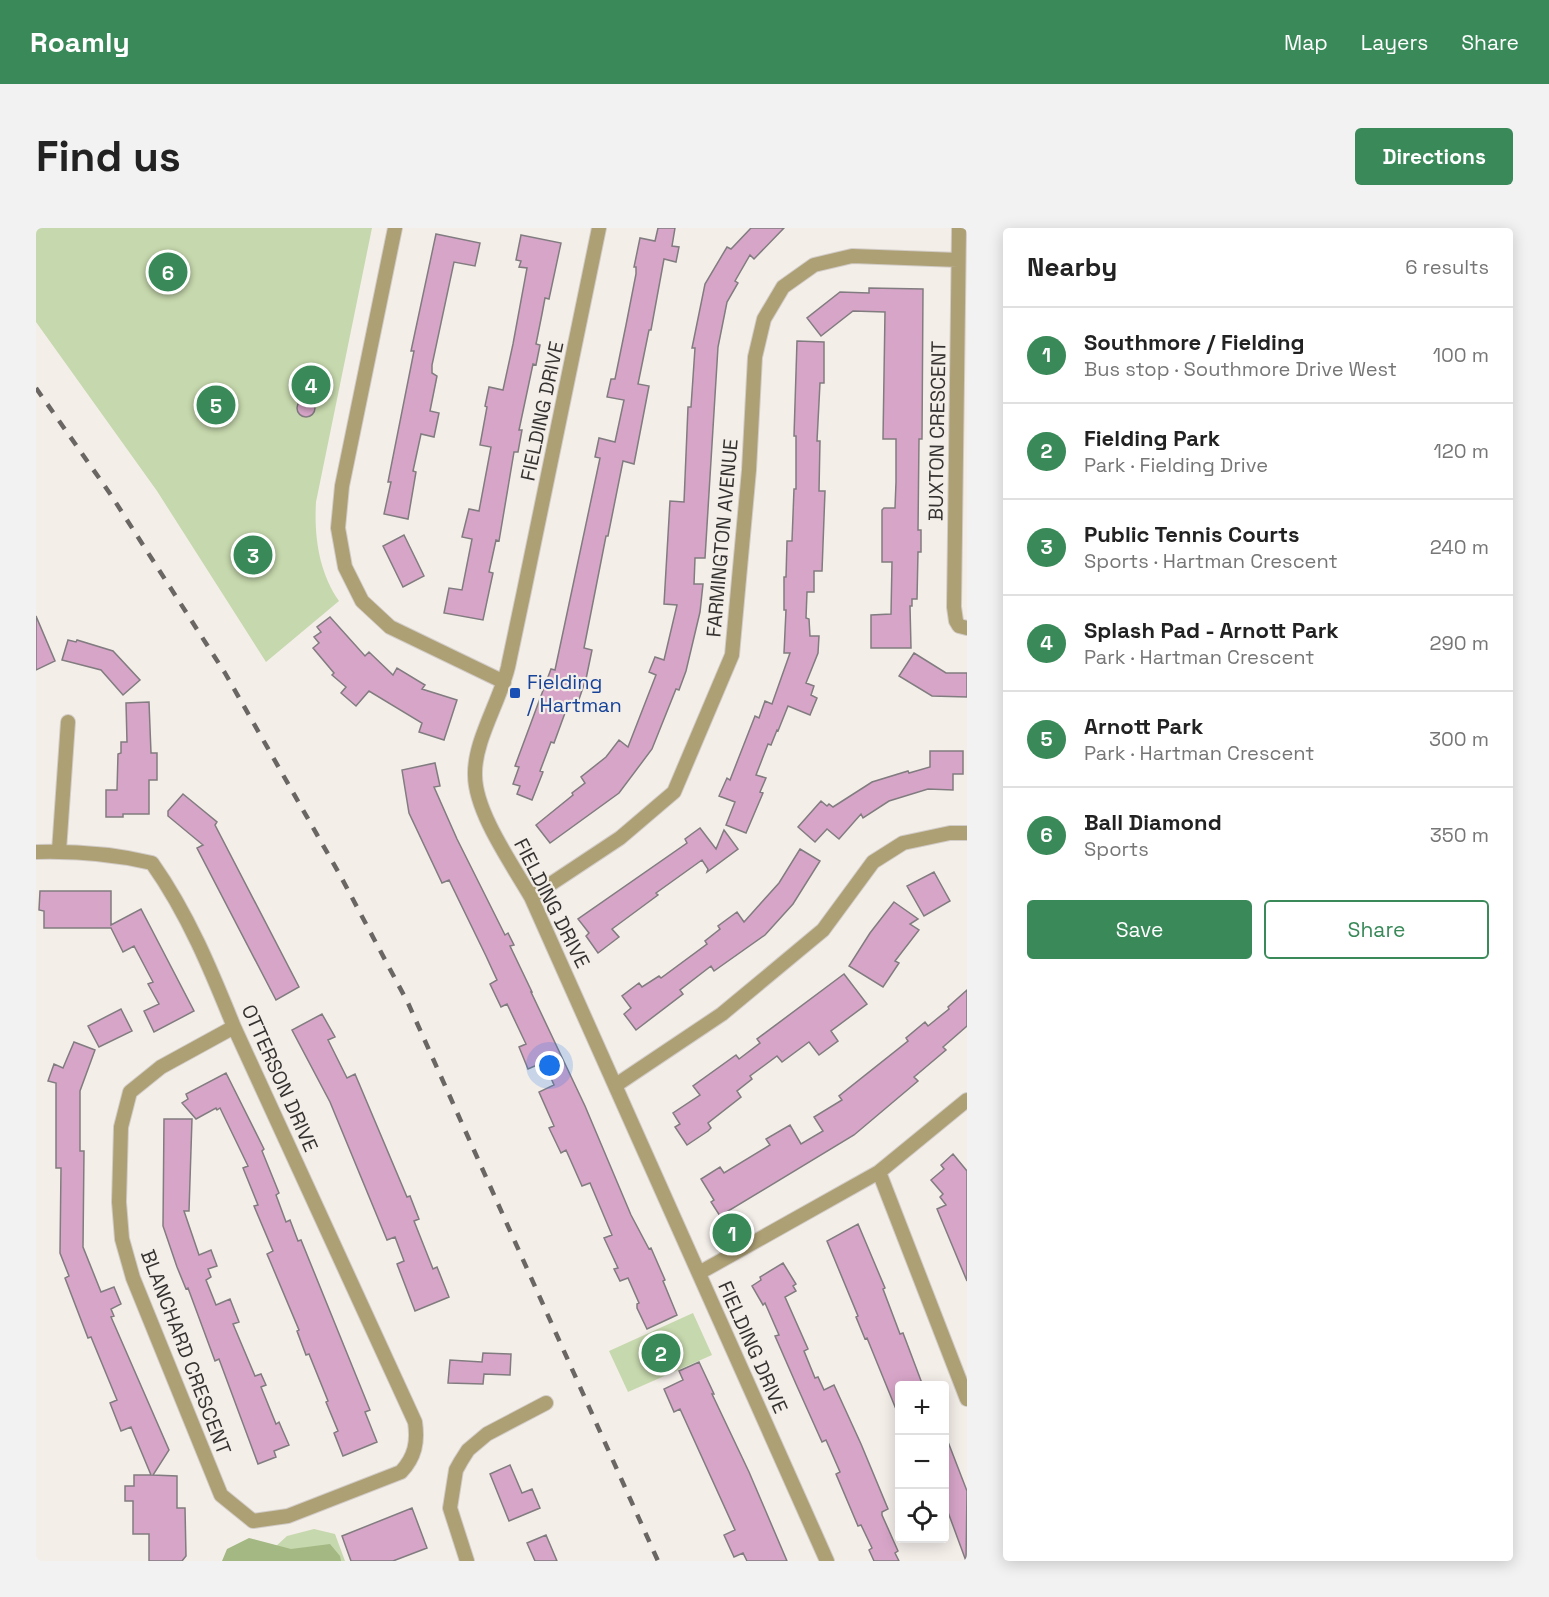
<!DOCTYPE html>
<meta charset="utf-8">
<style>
:root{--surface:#fff;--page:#f2f2f2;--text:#222;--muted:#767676;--line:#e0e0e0;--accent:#398959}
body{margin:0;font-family:"Space Grotesk",sans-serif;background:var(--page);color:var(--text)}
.controls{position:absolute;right:18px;bottom:18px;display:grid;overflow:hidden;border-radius:6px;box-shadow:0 3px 15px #0003}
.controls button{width:54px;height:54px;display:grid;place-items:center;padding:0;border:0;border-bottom:2px solid var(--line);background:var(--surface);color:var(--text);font:30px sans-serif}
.you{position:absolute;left:514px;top:838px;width:21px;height:21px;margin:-15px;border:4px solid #fff;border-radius:50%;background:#1a73e8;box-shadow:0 0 0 9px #1a73e833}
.badge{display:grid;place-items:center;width:39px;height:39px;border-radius:50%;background:var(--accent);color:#fff;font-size:20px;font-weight:700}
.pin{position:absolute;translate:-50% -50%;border:3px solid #fff;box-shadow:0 2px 6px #0006}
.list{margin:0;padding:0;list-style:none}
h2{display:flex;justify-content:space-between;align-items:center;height:78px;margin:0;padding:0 24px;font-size:26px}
h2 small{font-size:20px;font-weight:400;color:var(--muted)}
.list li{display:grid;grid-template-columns:39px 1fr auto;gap:18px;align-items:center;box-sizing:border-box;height:96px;padding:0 24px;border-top:2px solid var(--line)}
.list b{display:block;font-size:22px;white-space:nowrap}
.list p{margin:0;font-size:20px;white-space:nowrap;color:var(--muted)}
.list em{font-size:20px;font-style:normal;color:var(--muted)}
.actions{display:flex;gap:12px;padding:18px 24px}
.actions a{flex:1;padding:14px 0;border:2px solid var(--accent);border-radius:6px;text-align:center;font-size:21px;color:var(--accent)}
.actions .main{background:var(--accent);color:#fff}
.icon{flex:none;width:33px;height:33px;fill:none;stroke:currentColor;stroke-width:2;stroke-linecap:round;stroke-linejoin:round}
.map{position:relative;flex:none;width:931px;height:1333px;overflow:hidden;border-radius:6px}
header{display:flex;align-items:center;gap:36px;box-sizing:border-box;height:84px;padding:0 30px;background:var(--accent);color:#fff}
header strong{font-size:28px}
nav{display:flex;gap:33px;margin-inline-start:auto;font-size:21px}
.intro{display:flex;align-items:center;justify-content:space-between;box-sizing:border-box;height:144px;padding:0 36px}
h1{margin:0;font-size:42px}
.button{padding:15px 27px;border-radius:6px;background:var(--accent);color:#fff;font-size:21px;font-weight:700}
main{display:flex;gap:36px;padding:0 36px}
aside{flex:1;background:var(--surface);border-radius:6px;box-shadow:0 3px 15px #0003}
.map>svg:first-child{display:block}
.green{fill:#c6d8ad}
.forest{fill:#a3b883}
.building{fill:#d7a5c8;stroke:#817c7f;stroke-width:1.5}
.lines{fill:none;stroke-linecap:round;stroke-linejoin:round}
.minor-casing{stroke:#d2ccc8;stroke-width:16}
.minor{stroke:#ada075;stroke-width:14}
.rail{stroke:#696663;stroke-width:4.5;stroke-dasharray:10 10;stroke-linecap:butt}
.transit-dot{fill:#1a4fb4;stroke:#f4eee9;stroke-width:2}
.labels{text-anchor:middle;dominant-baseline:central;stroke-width:4.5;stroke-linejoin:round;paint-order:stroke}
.street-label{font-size:20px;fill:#353331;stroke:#f4eee9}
.transit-label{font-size:20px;fill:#164399;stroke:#f4eee9;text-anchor:start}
</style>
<header>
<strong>Roamly</strong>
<nav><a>Map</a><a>Layers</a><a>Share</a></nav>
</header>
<div class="intro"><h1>Find us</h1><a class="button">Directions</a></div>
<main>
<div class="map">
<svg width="931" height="1333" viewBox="0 0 931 1333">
<rect width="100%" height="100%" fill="#f4eee9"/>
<path class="green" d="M 0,0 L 336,0 L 280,274 C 278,309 283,344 303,373 L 230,434 L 121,263 L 0,94 Z
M 657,1085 L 676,1127 L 592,1164 L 573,1123 Z
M 278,1301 L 299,1306 L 309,1333 L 224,1333 L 251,1308 Z"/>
<path class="forest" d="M 213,1310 L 255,1321 L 294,1316 L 304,1328 L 305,1333 L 186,1333 L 191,1321 Z"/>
<path class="building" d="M 622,0 L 639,0 L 636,18 L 643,19 L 640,34 L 628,31 L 615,102 L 613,102 L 602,156 L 613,158 L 598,236 L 587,233 L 572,308 L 570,308 L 548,420 L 556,422 L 550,451 L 541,477 L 533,474 L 518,515 L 515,514 L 504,543 L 507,544 L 496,572 L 481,566 L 484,558 L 477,556 L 483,539 L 479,538 L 515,441 L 519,442 L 564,230 L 559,229 L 563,210 L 579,214 L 588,172 L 571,169 L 575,151 L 579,151 L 590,97 L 600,46 L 600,39 L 598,39 L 604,10 L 619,13 Z
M 715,0 L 748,0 L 718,31 L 714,27 L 699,53 L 702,55 L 691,74 L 682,119 L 669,330 L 659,330 L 658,356 L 667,356 L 664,384 L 650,443 L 643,462 L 640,461 L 616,521 L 583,565 L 514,615 L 500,597 L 537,567 L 536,565 L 549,555 L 545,549 L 570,529 L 583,512 L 592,519 L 620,447 L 613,444 L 619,429 L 628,432 L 641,377 L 628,376 L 634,273 L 648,274 L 652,179 L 655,179 L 659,120 L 656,120 L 669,56 L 691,19 L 695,21 Z
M 400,6 L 444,15 L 439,38 L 418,34 L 396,137 L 396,145 L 401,148 L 394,183 L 403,185 L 398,209 L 385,206 L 377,243 L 380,244 L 372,291 L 348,286 L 355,254 L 352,254 L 378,123 L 375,123 Z
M 485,7 L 525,15 L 513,71 L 509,70 L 506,86 L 500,116 L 504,117 L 500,137 L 497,136 L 483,202 L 486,202 L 482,224 L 478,224 L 463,313 L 460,312 L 453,344 L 457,345 L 447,392 L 408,385 L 413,360 L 426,362 L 436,311 L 426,309 L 433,281 L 443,283 L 455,219 L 444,217 L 451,179 L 449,178 L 453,159 L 467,162 L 477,116 L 491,40 L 483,39 L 485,33 L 480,32 Z
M 833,60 L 887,61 L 886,211 L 883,211 L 882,302 L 885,302 L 885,324 L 882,324 L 881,371 L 876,371 L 876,378 L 874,378 L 875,420 L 835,420 L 835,387 L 855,386 L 856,334 L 846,334 L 846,282 L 848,280 L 859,280 L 860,254 L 860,211 L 847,211 L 849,84 L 817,83 L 785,108 L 771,90 L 804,64 L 833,65 Z
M 761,113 L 788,114 L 788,155 L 784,155 L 781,213 L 784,213 L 783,263 L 789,263 L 786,343 L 778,343 L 778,364 L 771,364 L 770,390 L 773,391 L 774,408 L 783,408 L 782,425 L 770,455 L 778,458 L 775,467 L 781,470 L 774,487 L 752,478 L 742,503 L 741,502 L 735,517 L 732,516 L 720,547 L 730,550 L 724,564 L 727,565 L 710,605 L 690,597 L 699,574 L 683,568 L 691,550 L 694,552 L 719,488 L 723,490 L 729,473 L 736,476 L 754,425 L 748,425 L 750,382 L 748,382 L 748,349 L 750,349 L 751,313 L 756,313 L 758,261 L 760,261 L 760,208 L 758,208 Z
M261 180a9 9 0 1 1 18 0a9 9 0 1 1-18 0Z
M 368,307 L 388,348 L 367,359 L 347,318 Z
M 0,388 L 19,433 L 0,442 Z
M 294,389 L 329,428 L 333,424 L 357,447 L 361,440 L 389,457 L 386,461 L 421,472 L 408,512 L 383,504 L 386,495 L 333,463 L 320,478 L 305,465 L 310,459 L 296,447 L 298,445 L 277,420 L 283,415 L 278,409 L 285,404 L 281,399 Z
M 32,412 L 40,414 L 41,412 L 77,423 L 104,452 L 87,467 L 65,442 L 26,432 Z
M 878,425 L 910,445 L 931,445 L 931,469 L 896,468 L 863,448 Z
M 113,474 L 115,525 L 121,525 L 121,552 L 113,552 L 113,586 L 87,586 L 87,589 L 70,589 L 70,562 L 81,562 L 82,526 L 85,525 L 85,514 L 91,514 L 90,475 Z
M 894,523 L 927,523 L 927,546 L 917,546 L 917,562 L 892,561 L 853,573 L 827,590 L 825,586 L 803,611 L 791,601 L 779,614 L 762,599 L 785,573 L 791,578 L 793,576 L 797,579 L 836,554 L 872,543 L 873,545 L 894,539 Z
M 399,535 L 404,558 L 398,559 L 421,611 L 469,707 L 472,705 L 478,717 L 474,718 L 496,764 L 495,764 L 549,878 L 595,987 L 613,1021 L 615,1020 L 629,1052 L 627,1053 L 641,1087 L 611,1101 L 601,1080 L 601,1076 L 603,1075 L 592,1050 L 584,1053 L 578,1041 L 582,1040 L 568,1010 L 576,1007 L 554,955 L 546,958 L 530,922 L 525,925 L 513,900 L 518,898 L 503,864 L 518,857 L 508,834 L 492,841 L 483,819 L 490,816 L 471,776 L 465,779 L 454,756 L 461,752 L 450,728 L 413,652 L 406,655 L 373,585 L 366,542 Z
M 147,566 L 181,594 L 179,597 L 263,759 L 240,772 L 161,620 L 167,617 L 132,588 L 132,583 Z
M 664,600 L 680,621 L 688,602 L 702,621 L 671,644 L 672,641 L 666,632 L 620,665 L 622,667 L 576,701 L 583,709 L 562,725 L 550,708 L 553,705 L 542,691 L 651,615 L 649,611 Z
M 764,621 L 784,633 L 757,676 L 729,707 L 678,743 L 675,738 L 644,762 L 647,766 L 600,802 L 588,786 L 595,780 L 586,768 L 603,755 L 606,759 L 623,748 L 625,750 L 671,716 L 669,713 L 684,701 L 682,698 L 701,684 L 708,694 L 743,655 Z
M 898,644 L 914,673 L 888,688 L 871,658 Z
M 4,663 L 75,663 L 75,697 L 105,681 L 158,783 L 118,804 L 108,783 L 123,776 L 112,756 L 117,754 L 98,718 L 87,724 L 75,700 L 8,700 L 8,683 L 3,682 Z
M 858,674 L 882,691 L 874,696 L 883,702 L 859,733 L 863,735 L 847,759 L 813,738 L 834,705 Z
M 808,746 L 831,776 L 795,803 L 802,813 L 783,827 L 773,814 L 746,834 L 741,828 L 714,848 L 716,851 L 701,863 L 705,869 L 672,895 L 675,900 L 672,903 L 651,917 L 639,899 L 644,896 L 637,885 L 664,867 L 657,858 L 700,827 L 703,831 L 724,815 L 721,811 Z
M 931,762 L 931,798 L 907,819 L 910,822 L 878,849 L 882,853 L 818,907 L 684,988 L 675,974 L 678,972 L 665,951 L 684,939 L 688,945 L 734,917 L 730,911 L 754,897 L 765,916 L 787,903 L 778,889 L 806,872 L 803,868 L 872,813 L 870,810 L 889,794 L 892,798 L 913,781 L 912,779 Z
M 85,781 L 96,803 L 63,819 L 52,798 Z
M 286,786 L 299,809 L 292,812 L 311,850 L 319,846 L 371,969 L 374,968 L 383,991 L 378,993 L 397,1041 L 401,1039 L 413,1069 L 379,1083 L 361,1036 L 368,1033 L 359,1009 L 351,1012 L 294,874 L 256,802 Z
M 38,814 L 59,822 L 44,863 L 44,923 L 48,923 L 47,1019 L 65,1064 L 78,1059 L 85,1076 L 75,1081 L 78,1088 L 75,1089 L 133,1222 L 117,1247 L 141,1248 L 141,1280 L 149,1280 L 150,1328 L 146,1333 L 113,1333 L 113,1306 L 97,1306 L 97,1273 L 89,1273 L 89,1258 L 98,1258 L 98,1247 L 115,1247 L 95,1199 L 85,1203 L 74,1175 L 81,1172 L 55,1109 L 52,1110 L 29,1050 L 33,1048 L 24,1025 L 25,940 L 20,940 L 20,855 L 12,853 L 18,836 L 27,840 Z
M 190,845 L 228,921 L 226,923 L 243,965 L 240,967 L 250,994 L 254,992 L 262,1013 L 265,1012 L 334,1182 L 329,1184 L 341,1214 L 307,1228 L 298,1205 L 302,1203 L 290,1174 L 292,1173 L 273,1126 L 270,1127 L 261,1103 L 263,1102 L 234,1033 L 231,1026 L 237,1023 L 218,978 L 222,977 L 207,940 L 212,938 L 184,880 L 181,882 L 180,880 L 160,891 L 146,875 L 152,871 L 150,866 Z
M 128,891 L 156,891 L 153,983 L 148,983 L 163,1027 L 175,1022 L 181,1038 L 172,1041 L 175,1049 L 170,1052 L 180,1077 L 194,1071 L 203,1094 L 197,1096 L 219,1148 L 225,1146 L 230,1157 L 225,1159 L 240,1196 L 243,1194 L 253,1217 L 238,1223 L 240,1229 L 222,1236 L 183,1131 L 179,1133 L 152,1060 L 150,1061 L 141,1039 L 127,998 Z
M 917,926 L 931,943 L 931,1053 L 901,981 L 910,977 L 904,969 L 907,966 L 895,952 L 908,941 L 905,937 Z
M 822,996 L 849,1060 L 847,1061 L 864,1106 L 867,1105 L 887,1158 L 864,1158 L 864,1191 L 831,1110 L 829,1111 L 820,1089 L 822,1088 L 791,1013 Z
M 747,1035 L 760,1056 L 757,1058 L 760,1063 L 749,1069 L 772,1121 L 768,1123 L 779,1150 L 782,1149 L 788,1162 L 798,1157 L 825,1216 L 852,1281 L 846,1284 L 846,1287 L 862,1323 L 859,1325 L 863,1333 L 838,1333 L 833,1322 L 836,1320 L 825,1297 L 822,1298 L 800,1246 L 804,1244 L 790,1212 L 786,1214 L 760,1156 L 739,1108 L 743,1107 L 729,1075 L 727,1077 L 716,1058 L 725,1052 L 724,1049 Z
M 447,1125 L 475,1126 L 474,1147 L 448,1146 L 447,1156 L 412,1155 L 414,1132 L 446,1134 Z
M 663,1134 L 678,1166 L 676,1166 L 713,1244 L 751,1333 L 711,1333 L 707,1325 L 698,1329 L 688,1307 L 699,1302 L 644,1181 L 638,1184 L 628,1161 L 647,1152 L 643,1143 Z
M 909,1206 L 931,1263 L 930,1333 L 909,1276 Z
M 474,1237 L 486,1265 L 496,1261 L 504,1280 L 473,1293 L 454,1246 Z
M 376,1280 L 391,1320 L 357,1333 L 315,1333 L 306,1308 Z
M 510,1307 L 521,1333 L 499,1333 L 491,1315 Z"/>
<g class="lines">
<defs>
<path id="minor" d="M 359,0 L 306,258 L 302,300 L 309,339 L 326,373 L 354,399 L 468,454
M 563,0 C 533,147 503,293 472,439 C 464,473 438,513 439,547 C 439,584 476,636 495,669 L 791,1333
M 923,0 L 918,379 L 920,393 L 923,398 L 931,400
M 23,623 L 32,494
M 0,624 C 39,623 78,626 116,635 C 152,686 175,742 198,799 L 379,1194 C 382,1214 379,1229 365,1244 L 252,1288 L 217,1293 L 185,1267 L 97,1050 L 86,1011 L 83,974 L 85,899 L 94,864 L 125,839 L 198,799
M 495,669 L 584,610 L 638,564 L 696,427 L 713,242 L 719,129 L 728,91 L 747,59 L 778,37 L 816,28 L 922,32
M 580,857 L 686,786 L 787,702 L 837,634 L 867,615 L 914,605 L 931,605
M 843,944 L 931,1171
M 663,1045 L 843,944 L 931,872
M 431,1333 L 414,1280 L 420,1242 L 425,1233 L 432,1222 L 451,1206 L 510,1175"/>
</defs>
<use href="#minor" class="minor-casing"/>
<use href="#minor" class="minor"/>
<path class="rail" d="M 0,160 L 75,267 L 189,445 L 304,647 L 372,775 L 622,1333"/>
</g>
<rect class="transit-dot" x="473" y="459" width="12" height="12" rx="3"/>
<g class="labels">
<g class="street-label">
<text transform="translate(506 183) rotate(-78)">FIELDING DRIVE</text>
<text transform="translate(901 203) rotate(-89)">BUXTON CRESCENT</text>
<text transform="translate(686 310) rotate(-85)">FARMINGTON AVENUE</text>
<text transform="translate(516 675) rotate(63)">FIELDING DRIVE</text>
<text transform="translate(244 850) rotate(66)">OTTERSON DRIVE</text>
<text transform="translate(717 1119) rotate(66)">FIELDING DRIVE</text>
<text transform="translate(150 1124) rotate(69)">BLANCHARD CRESCENT</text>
</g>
<g class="transit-label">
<text x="491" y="454">Fielding<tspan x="491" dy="23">/ Hartman</tspan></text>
</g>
</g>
</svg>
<div class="controls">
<button>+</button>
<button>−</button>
<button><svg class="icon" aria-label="locate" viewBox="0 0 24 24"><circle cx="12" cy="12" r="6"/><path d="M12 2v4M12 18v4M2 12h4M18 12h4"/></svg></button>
</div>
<div class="you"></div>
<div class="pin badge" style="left:696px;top:1005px">1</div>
<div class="pin badge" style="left:625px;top:1125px">2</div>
<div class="pin badge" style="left:217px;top:327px">3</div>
<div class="pin badge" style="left:275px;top:157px">4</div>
<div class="pin badge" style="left:180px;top:177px">5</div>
<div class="pin badge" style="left:132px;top:44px">6</div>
</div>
<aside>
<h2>Nearby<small>6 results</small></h2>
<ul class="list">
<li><span class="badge">1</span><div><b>Southmore / Fielding</b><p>Bus stop · Southmore Drive West</p></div><em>100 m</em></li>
<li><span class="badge">2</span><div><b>Fielding Park</b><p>Park · Fielding Drive</p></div><em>120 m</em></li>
<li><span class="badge">3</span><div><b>Public Tennis Courts</b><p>Sports · Hartman Crescent</p></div><em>240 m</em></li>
<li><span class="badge">4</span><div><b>Splash Pad - Arnott Park</b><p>Park · Hartman Crescent</p></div><em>290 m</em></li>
<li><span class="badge">5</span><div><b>Arnott Park</b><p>Park · Hartman Crescent</p></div><em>300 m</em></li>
<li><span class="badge">6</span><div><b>Ball Diamond</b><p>Sports</p></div><em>350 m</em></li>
</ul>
<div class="actions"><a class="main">Save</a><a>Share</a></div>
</aside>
</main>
